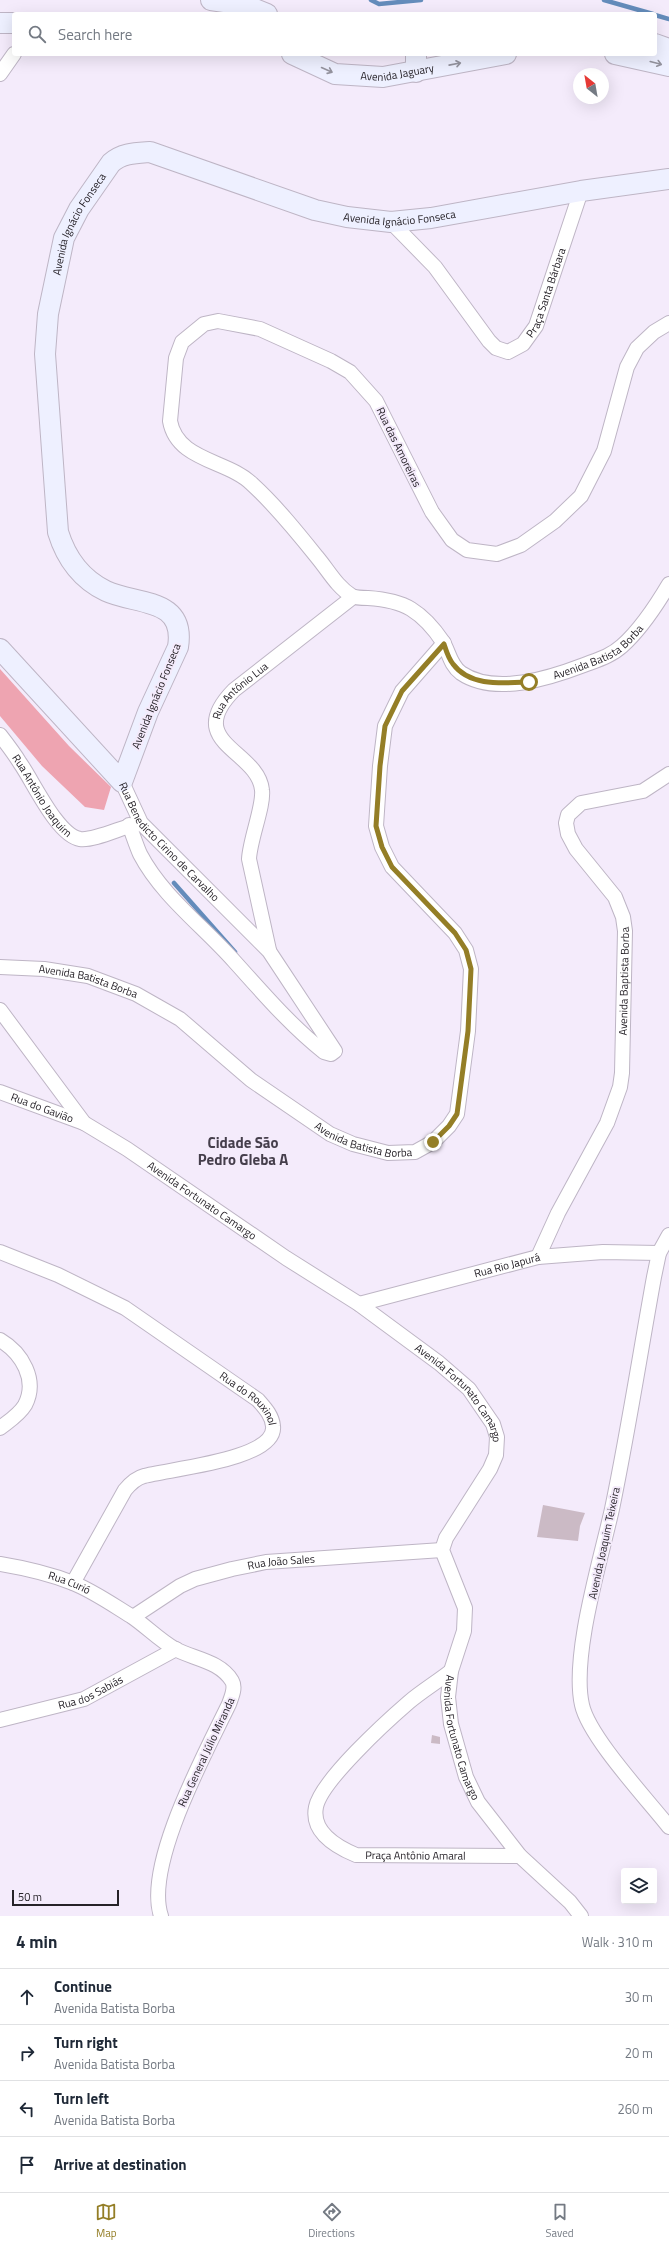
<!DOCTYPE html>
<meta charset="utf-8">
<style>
:root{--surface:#fff;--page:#f6f6f7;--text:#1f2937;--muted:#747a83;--line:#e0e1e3;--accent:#947e26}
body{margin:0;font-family:"Titillium Web",sans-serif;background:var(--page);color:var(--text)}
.controls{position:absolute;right:12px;bottom:12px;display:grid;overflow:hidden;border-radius:4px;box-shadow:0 4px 16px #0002}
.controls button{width:36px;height:36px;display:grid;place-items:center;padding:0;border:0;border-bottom:1px solid var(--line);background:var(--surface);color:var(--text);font:20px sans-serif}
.compass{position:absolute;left:573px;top:68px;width:36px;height:36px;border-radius:50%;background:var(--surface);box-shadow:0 4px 16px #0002;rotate:329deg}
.scale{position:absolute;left:12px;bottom:10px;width:107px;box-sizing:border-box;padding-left:4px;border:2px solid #262228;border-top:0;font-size:11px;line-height:14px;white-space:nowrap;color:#262228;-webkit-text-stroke:3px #f4ebfb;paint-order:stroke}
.stop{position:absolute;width:12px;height:12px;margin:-9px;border:3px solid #947e26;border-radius:50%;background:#fff}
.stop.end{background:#947e26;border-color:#fff;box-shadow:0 1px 4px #0008}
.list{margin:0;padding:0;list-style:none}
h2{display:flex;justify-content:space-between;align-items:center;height:52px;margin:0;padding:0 16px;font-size:17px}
h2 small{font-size:13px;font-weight:400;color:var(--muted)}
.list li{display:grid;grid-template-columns:26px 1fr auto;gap:12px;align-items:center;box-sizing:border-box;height:56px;padding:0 16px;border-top:1px solid var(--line)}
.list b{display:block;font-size:15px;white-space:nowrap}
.list p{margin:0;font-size:13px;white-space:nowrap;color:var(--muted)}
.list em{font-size:13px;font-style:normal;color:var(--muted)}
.icon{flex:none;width:22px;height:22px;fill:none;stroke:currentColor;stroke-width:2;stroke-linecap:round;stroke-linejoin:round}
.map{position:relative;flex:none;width:669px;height:1916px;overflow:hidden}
.search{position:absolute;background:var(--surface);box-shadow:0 4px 16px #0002;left:12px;right:12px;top:12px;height:44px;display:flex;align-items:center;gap:10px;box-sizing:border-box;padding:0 14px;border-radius:4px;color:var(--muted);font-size:15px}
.sheet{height:276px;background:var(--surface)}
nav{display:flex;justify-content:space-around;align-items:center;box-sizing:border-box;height:56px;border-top:1px solid var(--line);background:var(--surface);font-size:11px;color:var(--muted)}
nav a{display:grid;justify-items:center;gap:2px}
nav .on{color:var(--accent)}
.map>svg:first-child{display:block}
.green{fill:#eea4b1}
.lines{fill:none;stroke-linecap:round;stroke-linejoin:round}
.stream{stroke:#648cbb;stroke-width:4.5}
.building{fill:#cbbac5}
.street-casing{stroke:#beb5c5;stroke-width:16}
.secondary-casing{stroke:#beb5c5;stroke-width:22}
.street{stroke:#fff;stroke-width:14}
.secondary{stroke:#eef0ff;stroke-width:20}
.oneway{stroke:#94939e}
.route{stroke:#947e26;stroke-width:5}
.labels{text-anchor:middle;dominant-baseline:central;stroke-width:4;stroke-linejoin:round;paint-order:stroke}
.street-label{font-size:11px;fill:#262228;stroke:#f4ebfb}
.district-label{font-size:15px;font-weight:bold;fill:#453e4b;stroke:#f4ebfb}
</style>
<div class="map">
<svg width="669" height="1916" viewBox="0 0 669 1916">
<rect width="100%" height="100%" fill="#f4ebfb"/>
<path class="green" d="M 0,669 L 69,746 L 111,787 L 104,810 L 85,807 L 42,766 L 0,716 Z"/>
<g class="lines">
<path class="stream" d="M 371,0 L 379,4 L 421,0
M 604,0 L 653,14
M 655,15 L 669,19
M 174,883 L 235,952"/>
</g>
<path class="building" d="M 543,1505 L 585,1513 L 580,1526 L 578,1541 L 537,1537 Z
M 432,1735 L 440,1737 L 440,1744 L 431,1743 Z"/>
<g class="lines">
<defs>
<g id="street">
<path d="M 0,74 L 14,54"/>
<path id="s1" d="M 391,222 L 435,267 L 489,341 L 496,348 L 508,352 L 523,344 L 536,326 L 581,191"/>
<path id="s2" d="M 669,323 L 654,332 L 637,348 L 627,367 L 604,451 L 581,496 L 555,521 L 521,545 L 497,554 L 467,550 L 452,540 L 432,512 L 376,401 L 350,372 L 331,361 L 260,329 L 218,321 L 204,324 L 182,342 L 176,358 L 170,421 C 177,461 228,460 252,484 C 276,506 297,532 317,557 C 328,570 337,587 352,596 C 356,598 363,598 368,598 C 383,599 398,601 411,609 C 424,617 435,630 443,642 C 449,652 450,665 461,673 C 495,696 550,678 584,665 C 597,660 611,656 622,646 C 641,629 656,606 669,584"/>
<path id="s3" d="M 0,735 C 7,744 14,753 20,763 C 33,781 57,835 80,839 C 94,841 122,827 137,824"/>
<path id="s4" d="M 122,782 L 141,823 L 269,951 L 335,1051 L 331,1054 L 324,1052 C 290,1025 263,993 234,961 C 203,926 162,896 140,854 C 136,845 133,835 129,825"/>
<path id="s5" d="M 269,950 L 249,859 C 250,839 264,806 262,790 C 258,750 182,743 234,690 L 353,597"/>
<path id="s6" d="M 0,967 L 44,969 L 88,976 L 136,994 L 180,1019 L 251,1080 L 330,1134 L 353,1144 L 388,1153 L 415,1152 L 433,1142 L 449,1126 L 457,1114 L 468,1031 L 471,969 L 466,950 L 455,933 L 392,867 L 382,847 L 376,826 L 380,766 L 385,726 L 402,691 L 444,643"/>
<path id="s7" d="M 0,1010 L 84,1123 L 127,1149 L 286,1258 L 359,1304 L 439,1363 L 469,1389 L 493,1424 L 497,1437 L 496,1455 L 490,1469 L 446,1538 L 442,1550 L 465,1608 L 464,1631 L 451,1671 L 448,1697 L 451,1724 L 466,1777 L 478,1802 L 520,1856 L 570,1902 L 581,1916"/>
<path id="s8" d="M 0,1092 L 84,1123"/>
<path d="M 669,1235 L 659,1253 L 654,1277 C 640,1354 628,1432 612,1509 C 601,1559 571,1656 582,1705 C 589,1737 647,1799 669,1827"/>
<path id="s9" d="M 0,1252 L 58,1275 L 125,1308 L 258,1400 C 264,1407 272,1415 273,1426 C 277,1460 168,1469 144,1476 C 136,1478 130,1484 125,1490 L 73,1583"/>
<path id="s10" d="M 538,1257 L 558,1213 L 607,1123 L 620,1087 L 622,1073 L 625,931 L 623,917 L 615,897 L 576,849 L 568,834 L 566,823 L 568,815 L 581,803 L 643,791 L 669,774"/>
<path id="s11" d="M 359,1304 L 538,1257 L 603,1252 L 659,1253"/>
<path d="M 0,1340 C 22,1353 38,1380 25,1405 C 19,1415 9,1421 0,1428"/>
<path id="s12" d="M 0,1564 C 24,1568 50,1574 73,1583 C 93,1591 113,1605 131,1616 C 146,1626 159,1640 175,1649 C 194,1659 220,1661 232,1681 C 236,1688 231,1698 229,1704 C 206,1752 144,1865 161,1916"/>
<path id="s13" d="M 133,1617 L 180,1586 L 195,1579 L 232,1569 L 266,1562 L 442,1550"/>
<path id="s14" d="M 451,1671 C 437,1682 422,1691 409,1702 C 387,1721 321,1781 316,1807 C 311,1832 337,1847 356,1855 L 520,1856"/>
<path id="s15" d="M 0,1720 L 84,1699 L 176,1649"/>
</g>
<g id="secondary">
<path d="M 211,0 L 245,5 L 267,14"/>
<path d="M 0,23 L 14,23"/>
<path d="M 655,44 L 669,49"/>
<path id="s16" d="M 292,54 L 335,74 L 383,77 L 506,54"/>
<path d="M 615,54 L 669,66"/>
<path d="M 416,72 L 416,54"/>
<path id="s17" d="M 0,649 L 122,782 L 148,712 L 178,647 C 186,597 136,605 106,591 C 81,579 66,558 58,532 L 45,354 L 48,314 L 64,238 L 79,209 L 111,163 C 122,153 136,153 150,152 L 315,210 L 347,217 L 391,222 L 431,218 L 581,191 L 669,179"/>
</g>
</defs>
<use href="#street" class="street-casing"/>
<use href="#secondary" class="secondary-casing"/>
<use href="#street" class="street"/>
<use href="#secondary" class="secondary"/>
</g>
<defs><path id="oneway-shaft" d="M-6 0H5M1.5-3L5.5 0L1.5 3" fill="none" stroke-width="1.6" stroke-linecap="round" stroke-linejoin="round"/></defs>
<g class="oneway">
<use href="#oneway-shaft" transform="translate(656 63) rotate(15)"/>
<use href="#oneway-shaft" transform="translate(455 64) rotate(-11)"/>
<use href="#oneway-shaft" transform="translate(327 70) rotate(24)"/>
</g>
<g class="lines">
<path class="route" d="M 433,1142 L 449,1126 L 457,1114 L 468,1031 L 471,969 L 466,950 L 455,933 L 392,867 L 382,847 L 376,826 L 380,766 L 385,726 L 402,691 L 444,644 C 446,650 448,658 453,664 C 470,687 503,683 529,682"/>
</g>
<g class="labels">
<g class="street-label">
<text stroke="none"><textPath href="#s16" startOffset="110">Avenida Jaguary</textPath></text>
<text stroke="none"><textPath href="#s17" startOffset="1196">Avenida Ignácio Fonseca</textPath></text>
<text stroke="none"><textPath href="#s17" startOffset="824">Avenida Ignácio Fonseca</textPath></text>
<text stroke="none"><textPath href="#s1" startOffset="251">Praça Santa Bárbara</textPath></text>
<text transform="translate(399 447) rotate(64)">Rua das Amoreiras</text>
<text stroke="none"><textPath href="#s2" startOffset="1363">Avenida Batista Borba</textPath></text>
<text stroke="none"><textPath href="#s5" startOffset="289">Rua Antônio Lua</textPath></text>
<text transform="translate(156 696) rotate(-68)">Avenida Ignácio Fonseca</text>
<text stroke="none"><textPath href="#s3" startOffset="74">Rua Antônio Joaquim</textPath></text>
<text stroke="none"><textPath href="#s4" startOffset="77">Rua Benedicto Cirino de Carvalho</textPath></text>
<text stroke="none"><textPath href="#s10" startOffset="295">Avenida Baptista Borba</textPath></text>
<text stroke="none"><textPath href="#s6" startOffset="90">Avenida Batista Borba</textPath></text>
<text stroke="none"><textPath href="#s8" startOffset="45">Rua do Gavião</textPath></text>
<text stroke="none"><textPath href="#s6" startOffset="414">Avenida Batista Borba</textPath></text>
<text stroke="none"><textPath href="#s7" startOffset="282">Avenida Fortunato Camargo</textPath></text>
<text stroke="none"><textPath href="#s11" startOffset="153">Rua Rio Japurá</textPath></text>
<text stroke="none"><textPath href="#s7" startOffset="606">Avenida Fortunato Camargo</textPath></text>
<text stroke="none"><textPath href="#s9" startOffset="291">Rua do Rouxinol</textPath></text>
<text transform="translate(604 1543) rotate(-78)">Avenida Joaquim Teixeira</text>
<text stroke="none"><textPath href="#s13" startOffset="161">Rua João Sales</textPath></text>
<text stroke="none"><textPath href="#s12" startOffset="72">Rua Curió</textPath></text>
<text stroke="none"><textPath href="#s15" startOffset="95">Rua dos Sabiás</textPath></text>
<text stroke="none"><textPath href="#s7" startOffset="989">Avenida Fortunato Camargo</textPath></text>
<text transform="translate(206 1752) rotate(-65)">Rua General Júlio Miranda</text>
<text stroke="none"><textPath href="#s14" startOffset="321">Praça Antônio Amaral</textPath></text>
</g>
<g class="district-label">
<text x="243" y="1142">Cidade São<tspan x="243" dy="17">Pedro Gleba A</tspan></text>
</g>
</g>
</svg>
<div class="controls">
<button><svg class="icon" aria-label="layers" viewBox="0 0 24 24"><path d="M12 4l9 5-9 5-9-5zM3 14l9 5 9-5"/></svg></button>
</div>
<svg class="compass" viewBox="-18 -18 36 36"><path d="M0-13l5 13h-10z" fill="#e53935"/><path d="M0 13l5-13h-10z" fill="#747a83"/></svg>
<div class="scale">50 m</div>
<div class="stop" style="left:529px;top:682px"></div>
<div class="stop end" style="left:433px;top:1142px"></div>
<div class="search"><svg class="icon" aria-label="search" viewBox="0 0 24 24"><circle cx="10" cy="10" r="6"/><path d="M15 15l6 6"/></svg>Search here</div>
</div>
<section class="sheet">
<h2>4 min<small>Walk · 310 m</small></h2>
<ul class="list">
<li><svg class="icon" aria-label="ahead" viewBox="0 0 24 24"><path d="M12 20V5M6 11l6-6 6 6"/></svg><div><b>Continue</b><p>Avenida Batista Borba</p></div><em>30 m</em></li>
<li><svg class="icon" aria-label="right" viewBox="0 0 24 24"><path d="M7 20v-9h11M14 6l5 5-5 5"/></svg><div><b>Turn right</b><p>Avenida Batista Borba</p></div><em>20 m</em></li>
<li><svg class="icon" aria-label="left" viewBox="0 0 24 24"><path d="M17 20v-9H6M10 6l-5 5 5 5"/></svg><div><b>Turn left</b><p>Avenida Batista Borba</p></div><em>260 m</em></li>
<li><svg class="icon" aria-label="arrive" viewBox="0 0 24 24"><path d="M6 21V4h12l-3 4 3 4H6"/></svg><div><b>Arrive at destination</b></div></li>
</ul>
</section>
<nav>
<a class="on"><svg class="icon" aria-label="map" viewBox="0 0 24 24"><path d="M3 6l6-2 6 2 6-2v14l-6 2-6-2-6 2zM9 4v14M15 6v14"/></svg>Map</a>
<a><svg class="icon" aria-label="directions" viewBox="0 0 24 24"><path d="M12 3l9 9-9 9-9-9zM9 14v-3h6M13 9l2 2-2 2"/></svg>Directions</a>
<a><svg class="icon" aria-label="saved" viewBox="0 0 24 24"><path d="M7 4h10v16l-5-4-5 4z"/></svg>Saved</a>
</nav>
